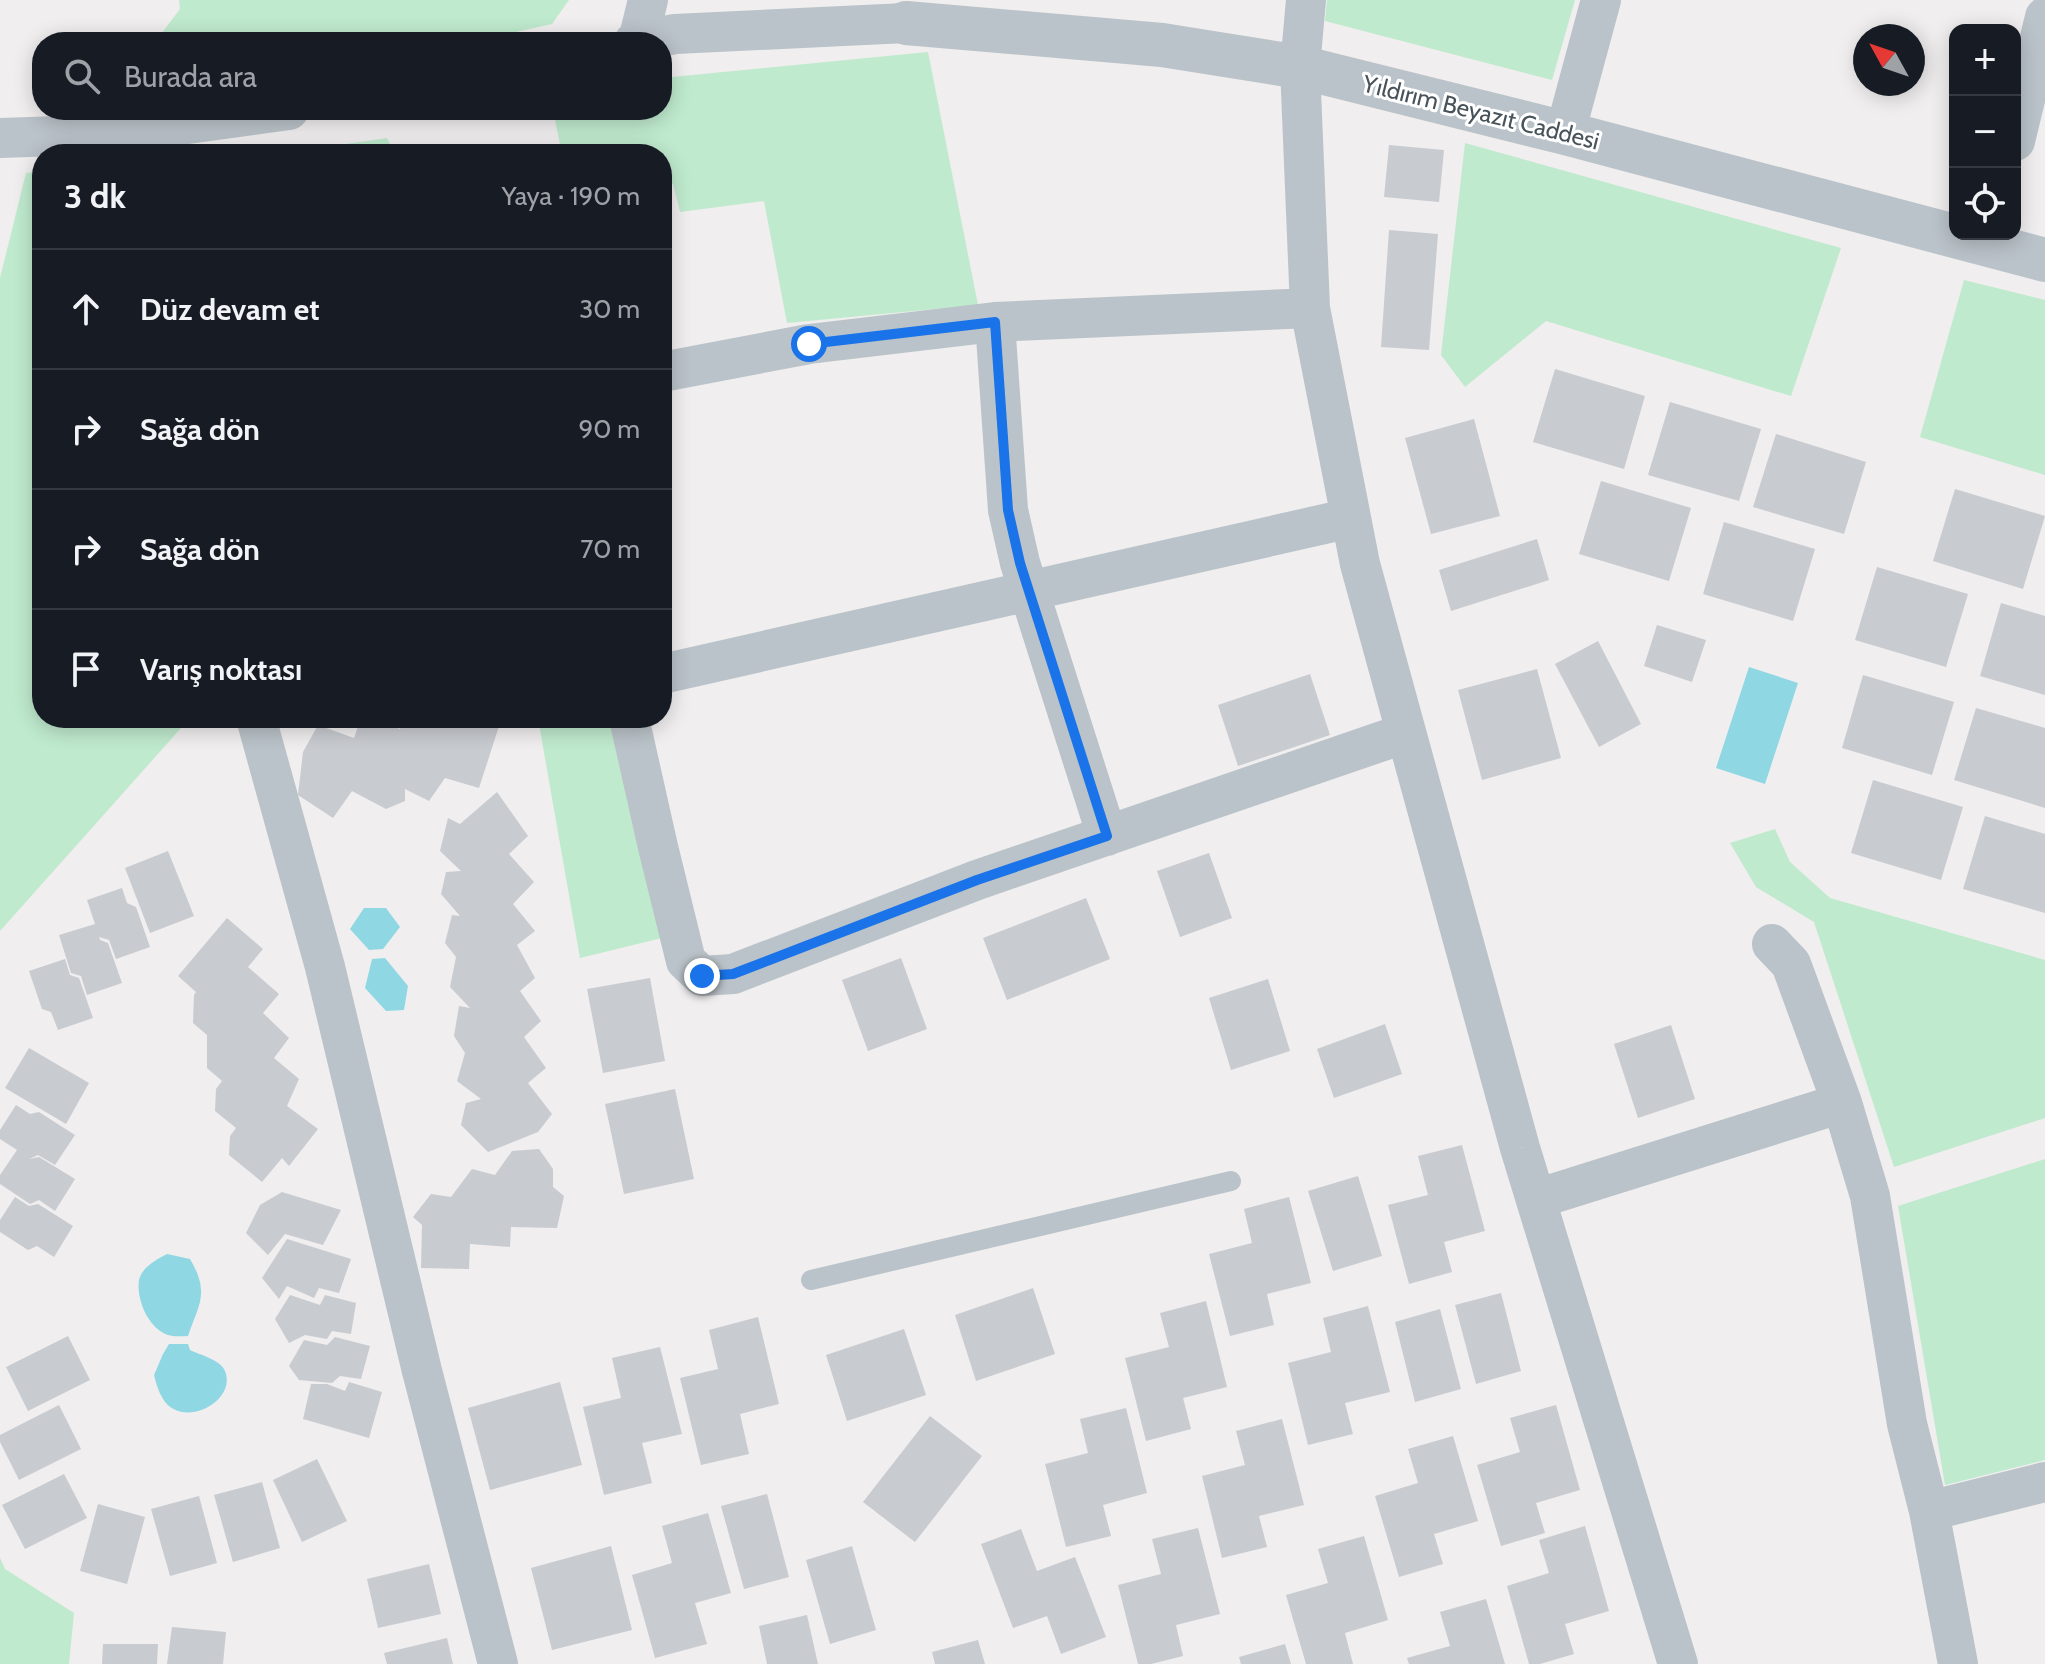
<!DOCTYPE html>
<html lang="tr">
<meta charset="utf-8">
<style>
:root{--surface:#171b24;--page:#242831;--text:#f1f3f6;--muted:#9ea1a6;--line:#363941}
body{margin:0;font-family:Cabin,sans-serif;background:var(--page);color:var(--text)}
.controls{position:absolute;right:24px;top:24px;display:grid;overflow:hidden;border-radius:16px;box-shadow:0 4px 20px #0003}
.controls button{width:72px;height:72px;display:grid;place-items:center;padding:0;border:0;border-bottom:2px solid var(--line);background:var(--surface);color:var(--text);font:40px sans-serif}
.compass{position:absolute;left:1853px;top:24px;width:72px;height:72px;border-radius:50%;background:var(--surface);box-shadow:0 4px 20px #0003;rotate:310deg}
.stop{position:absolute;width:24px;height:24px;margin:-18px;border:6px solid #1a73e8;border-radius:50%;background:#fff}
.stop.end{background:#1a73e8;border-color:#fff;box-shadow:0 2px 8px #0008}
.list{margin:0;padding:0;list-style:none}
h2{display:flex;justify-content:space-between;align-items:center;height:104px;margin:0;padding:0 32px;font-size:34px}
h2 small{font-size:26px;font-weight:400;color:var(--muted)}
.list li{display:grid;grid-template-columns:52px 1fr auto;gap:24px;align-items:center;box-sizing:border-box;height:120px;padding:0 32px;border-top:2px solid var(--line)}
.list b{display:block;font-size:30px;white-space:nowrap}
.list em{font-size:26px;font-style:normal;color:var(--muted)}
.icon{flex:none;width:44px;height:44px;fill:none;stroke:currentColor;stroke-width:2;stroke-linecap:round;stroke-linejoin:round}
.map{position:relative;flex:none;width:2045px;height:1664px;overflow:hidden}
.search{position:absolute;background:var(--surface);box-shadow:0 4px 20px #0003;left:32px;top:32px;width:640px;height:88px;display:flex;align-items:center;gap:20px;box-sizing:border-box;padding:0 28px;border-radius:32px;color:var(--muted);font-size:30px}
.panel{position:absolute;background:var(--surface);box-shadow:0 4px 20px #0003;left:32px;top:144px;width:640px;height:584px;border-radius:32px}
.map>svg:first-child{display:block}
.green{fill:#bfeace}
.water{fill:#90d7e4}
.building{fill:#c8cbd0}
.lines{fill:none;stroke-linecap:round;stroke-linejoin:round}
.service{stroke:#bac3c9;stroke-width:20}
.minor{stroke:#bac3c9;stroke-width:40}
.tertiary{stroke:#bac3c9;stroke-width:44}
.route{stroke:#1a73e8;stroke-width:10}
.labels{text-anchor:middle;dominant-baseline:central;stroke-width:6;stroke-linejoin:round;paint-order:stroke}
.street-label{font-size:24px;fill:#475259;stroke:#fff}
</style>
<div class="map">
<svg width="2045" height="1664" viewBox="0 0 2045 1664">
<rect width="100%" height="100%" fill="#f0eeee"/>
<path class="green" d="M 179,0 L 569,0 L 552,24 L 471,42 L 155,42 L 180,9 Z
M 1327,0 L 1575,0 L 1552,80 L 1325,21 Z
M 928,52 L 978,305 L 787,323 L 764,201 L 680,212 L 673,184 L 662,186 L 662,154 L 562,154 L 553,110 L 662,110 L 662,78 Z
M 387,138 L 395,154 L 273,154 L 277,154 Z
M 1465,143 L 1841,248 L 1791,396 L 1546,321 L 1465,387 L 1441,355 Z
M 42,171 L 42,718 L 190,718 L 0,931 L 0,278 L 26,173 Z
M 1964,280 L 2045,300 L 2045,475 L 1920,437 Z
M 538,718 L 610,718 L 666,937 L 580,958 Z
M 1775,829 L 1790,862 L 1830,898 L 2045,960 L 2045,1118 L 1894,1167 L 1814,922 L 1756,887 L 1730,843 Z
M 2045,1159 L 2045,1460 L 1945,1485 L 1898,1206 Z
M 0,1558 L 5,1569 L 74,1613 L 69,1664 L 0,1664 Z"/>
<path class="water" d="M 1749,667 L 1798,683 L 1765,784 L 1716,768 Z
M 364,908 L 386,908 L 400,927 L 383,949 L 369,950 L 350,929 Z
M 385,958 L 408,986 L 404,1010 L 386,1011 L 365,988 L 372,959 Z
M 167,1254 L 190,1259 C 210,1293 199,1304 188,1336 C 182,1336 174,1337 168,1335 C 149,1329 136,1300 139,1280 C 142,1267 156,1260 167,1254 Z
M 169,1344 L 188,1344 L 190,1350 C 200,1355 218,1359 224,1369 C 240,1400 183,1431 163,1399 C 158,1391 156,1383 154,1375 L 163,1354 Z"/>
<path class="building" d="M 1389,145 L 1444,150 L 1439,202 L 1384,197 Z
M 1389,230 L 1438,234 L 1429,350 L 1381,347 Z
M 1555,369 L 1645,396 L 1624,469 L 1533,442 Z
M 1670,402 L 1761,429 L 1739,501 L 1648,475 Z
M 1474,419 L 1500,516 L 1431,534 L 1405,438 Z
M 1776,434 L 1866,462 L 1844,534 L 1753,507 Z
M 1601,481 L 1691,508 L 1669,581 L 1579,554 Z
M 1955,489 L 2045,516 L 2023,589 L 1933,561 Z
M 1724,522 L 1815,549 L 1793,621 L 1703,594 Z
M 1537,539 L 1549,580 L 1451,611 L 1439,570 Z
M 1877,567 L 1968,594 L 1946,667 L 1855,640 Z
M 2001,603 L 2045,616 L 2045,695 L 1980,676 Z
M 1657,625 L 1706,640 L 1692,682 L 1644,666 Z
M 1598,641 L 1641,724 L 1599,747 L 1555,664 Z
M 1537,669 L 1561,758 L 1482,780 L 1458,690 Z
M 1310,674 L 1330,735 L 1238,766 L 1218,705 Z
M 1863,675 L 1954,702 L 1932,775 L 1842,748 Z
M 1976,708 L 2045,728 L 2045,808 L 1954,780 Z
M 361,718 L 373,718 L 400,729 L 405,718 L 422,718 L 443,728 L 447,718 L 488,718 L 500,723 L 479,788 L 445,778 L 429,801 L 405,789 L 405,801 L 386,809 L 352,791 L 333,818 L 298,795 L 303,752 L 318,725 L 354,738 Z
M 1873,780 L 1963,807 L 1941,880 L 1851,853 Z
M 497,792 L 528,836 L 509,854 L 534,882 L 513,904 L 535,931 L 517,945 L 535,978 L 520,991 L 541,1021 L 524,1037 L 546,1068 L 528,1083 L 552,1114 L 538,1132 L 488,1152 L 461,1125 L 466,1103 L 481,1099 L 457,1081 L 465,1053 L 454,1036 L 459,1006 L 470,1008 L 450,987 L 456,957 L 445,943 L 452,915 L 460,916 L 441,894 L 446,872 L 461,871 L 440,851 L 448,818 L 460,824 Z
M 1985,816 L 2045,834 L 2045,913 L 1963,889 Z
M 168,851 L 194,916 L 150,933 L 125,868 Z
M 1209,853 L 1232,918 L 1180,937 L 1157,871 Z
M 122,888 L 127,903 L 136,907 L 150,947 L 116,959 L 109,940 L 99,937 L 100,940 L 108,943 L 122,983 L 87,995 L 81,976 L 71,973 L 59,935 L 95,924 L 87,900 Z
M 1086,898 L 1110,959 L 1007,1000 L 983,938 Z
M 227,918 L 263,949 L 248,967 L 279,994 L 263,1013 L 289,1038 L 274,1058 L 299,1079 L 287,1106 L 318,1129 L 289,1166 L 282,1158 L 262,1182 L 229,1155 L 230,1136 L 236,1128 L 215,1111 L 216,1089 L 222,1081 L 207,1068 L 207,1035 L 193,1023 L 194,995 L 196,992 L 178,976 Z
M 901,958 L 927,1029 L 868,1051 L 842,980 Z
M 65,959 L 70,975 L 79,978 L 93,1018 L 58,1030 L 51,1012 L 42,1009 L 29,971 Z
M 650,978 L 665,1061 L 603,1073 L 587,989 Z
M 1268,979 L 1290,1051 L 1231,1070 L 1209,998 Z
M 1385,1024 L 1402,1074 L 1334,1098 L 1317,1049 Z
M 1671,1025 L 1695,1099 L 1638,1118 L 1614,1044 Z
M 29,1048 L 89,1083 L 66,1124 L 5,1088 Z
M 675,1089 L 694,1179 L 624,1194 L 605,1104 Z
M 16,1105 L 30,1114 L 39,1112 L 75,1135 L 55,1165 L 38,1155 L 29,1159 L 39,1157 L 75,1179 L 55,1211 L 39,1200 L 30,1204 L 0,1184 L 0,1175 L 17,1150 L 0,1139 L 0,1130 Z
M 1462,1145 L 1485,1231 L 1444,1242 L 1452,1272 L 1409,1284 L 1388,1205 L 1428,1195 L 1418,1156 Z
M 539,1149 L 553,1169 L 553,1187 L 564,1196 L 557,1228 L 511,1227 L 510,1247 L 470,1244 L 469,1269 L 421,1268 L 422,1225 L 413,1217 L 431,1194 L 451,1197 L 472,1169 L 495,1175 L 512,1151 Z
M 1358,1176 L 1382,1256 L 1333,1271 L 1308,1191 Z
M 282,1192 L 341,1210 L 323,1245 L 285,1234 L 268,1255 L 246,1233 L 260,1205 Z
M 15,1197 L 29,1206 L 38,1204 L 73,1226 L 54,1257 L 37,1246 L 28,1250 L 0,1232 L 0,1220 Z
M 1289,1197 L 1311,1283 L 1267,1294 L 1274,1325 L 1230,1336 L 1209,1254 L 1252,1243 L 1244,1209 Z
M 287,1239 L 351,1259 L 339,1293 L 319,1288 L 314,1298 L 287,1286 L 279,1299 L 262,1278 Z
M 1033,1288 L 1055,1354 L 976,1381 L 955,1315 Z
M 1501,1293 L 1521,1371 L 1476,1384 L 1455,1305 Z
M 290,1295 L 320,1305 L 325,1295 L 356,1303 L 351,1334 L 332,1331 L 327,1339 L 305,1335 L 289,1343 L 275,1319 Z
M 1206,1301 L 1227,1387 L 1183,1398 L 1191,1429 L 1146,1441 L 1125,1358 L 1169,1347 L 1160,1313 Z
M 1368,1306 L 1390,1392 L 1345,1403 L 1353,1434 L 1308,1445 L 1288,1363 L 1331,1352 L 1323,1318 Z
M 1440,1309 L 1461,1389 L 1415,1402 L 1395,1322 Z
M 758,1317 L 779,1404 L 740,1414 L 749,1454 L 701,1465 L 680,1378 L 718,1369 L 709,1330 Z
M 904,1329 L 926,1395 L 847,1421 L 826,1355 Z
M 68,1336 L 90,1380 L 28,1411 L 6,1367 Z
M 335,1337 L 370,1346 L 361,1379 L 340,1376 L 332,1383 L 299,1380 L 289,1366 L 304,1340 L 327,1345 Z
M 660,1347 L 682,1434 L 642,1443 L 652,1483 L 604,1495 L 583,1407 L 621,1398 L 612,1358 Z
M 349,1382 L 382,1392 L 369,1438 L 303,1419 L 311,1384 L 327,1384 L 345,1391 Z
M 560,1382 L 582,1465 L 490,1490 L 468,1408 Z
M 59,1405 L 81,1449 L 19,1480 L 0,1442 L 0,1435 Z
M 1556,1405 L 1580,1490 L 1536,1503 L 1545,1533 L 1501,1546 L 1477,1465 L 1520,1452 L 1510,1418 Z
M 1126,1408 L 1147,1493 L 1103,1505 L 1111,1536 L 1066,1547 L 1045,1464 L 1088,1453 L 1080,1419 Z
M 930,1416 L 982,1456 L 915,1542 L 863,1502 Z
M 1282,1419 L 1304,1505 L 1259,1516 L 1267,1547 L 1222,1558 L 1202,1476 L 1245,1465 L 1236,1431 Z
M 1453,1436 L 1478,1521 L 1434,1534 L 1443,1564 L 1399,1577 L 1375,1496 L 1418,1483 L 1408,1449 Z
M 317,1459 L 347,1521 L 302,1542 L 273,1480 Z
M 64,1474 L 87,1518 L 25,1549 L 2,1505 Z
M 262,1482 L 280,1548 L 233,1562 L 214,1495 Z
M 767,1494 L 789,1577 L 744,1589 L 721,1506 Z
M 199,1496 L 217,1563 L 170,1576 L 151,1509 Z
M 98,1504 L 145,1517 L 127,1584 L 80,1571 Z
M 708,1513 L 731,1593 L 695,1603 L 707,1644 L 655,1658 L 632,1575 L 672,1563 L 662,1526 Z
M 1585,1526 L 1609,1611 L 1565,1624 L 1574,1654 L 1540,1664 L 1529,1664 L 1507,1586 L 1549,1573 L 1539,1540 Z
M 1198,1528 L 1220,1614 L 1176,1625 L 1183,1656 L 1151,1664 L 1138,1664 L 1118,1585 L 1161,1574 L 1152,1539 Z
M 1021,1529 L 1037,1571 L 1075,1557 L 1106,1637 L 1061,1654 L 1047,1616 L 1013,1628 L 981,1544 Z
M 1364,1536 L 1388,1620 L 1345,1633 L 1353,1664 L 1306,1664 L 1286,1595 L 1328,1583 L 1318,1549 Z
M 611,1546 L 632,1630 L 552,1650 L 531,1568 Z
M 852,1546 L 876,1630 L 830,1644 L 806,1560 Z
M 429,1564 L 441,1614 L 378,1628 L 367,1579 Z
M 1486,1599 L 1505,1664 L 1409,1664 L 1407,1658 L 1450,1646 L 1440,1612 Z
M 807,1615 L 818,1664 L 767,1664 L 759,1626 Z
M 172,1627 L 226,1632 L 223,1664 L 167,1664 Z
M 447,1638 L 453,1664 L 387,1664 L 384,1653 Z
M 978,1640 L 985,1664 L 935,1664 L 932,1652 Z
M 103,1644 L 158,1644 L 157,1664 L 102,1664 Z
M 1285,1644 L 1291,1664 L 1241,1664 L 1239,1657 Z"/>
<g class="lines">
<path class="service" d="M 811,1280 L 1231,1181"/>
<path class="minor" d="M 1306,0 L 1300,67 L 1310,308 L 1360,564 L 1520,1148 L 1678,1664
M 638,41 L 648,0
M 634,42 L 675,34 L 906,23
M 1565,133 L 1601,0
M 0,138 L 115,134 L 289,110
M 2015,141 L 2045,17
M 995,322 L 1008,510 L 1020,563 L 1107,836
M 662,372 L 809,344 L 995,322 L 1310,308
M 662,674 L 1351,518
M 256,718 L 325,967 L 422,1371 L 498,1664
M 629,718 L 658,847 L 686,961 L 702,976 L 733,974 L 977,880 L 1406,733
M 1772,944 L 1791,964 L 1842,1103 L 1870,1196 L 1907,1424 L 1929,1511 L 1958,1664
M 1536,1199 L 1842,1103
M 1929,1511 L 2045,1482"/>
<path class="tertiary" d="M 906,23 L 1162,45 L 1300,67 L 1565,133 L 2045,260"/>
</g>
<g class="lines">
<path class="route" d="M 702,976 L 733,974 L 977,880 L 1107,836 L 1020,563 L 1008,510 L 995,322 L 809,344"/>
</g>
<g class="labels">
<g class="street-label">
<text transform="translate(1481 112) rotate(14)">Yıldırım Beyazıt Caddesi</text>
</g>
</g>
</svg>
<div class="controls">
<button>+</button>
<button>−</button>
<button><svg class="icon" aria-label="locate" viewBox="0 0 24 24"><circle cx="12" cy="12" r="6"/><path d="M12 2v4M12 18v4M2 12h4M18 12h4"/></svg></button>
</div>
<svg class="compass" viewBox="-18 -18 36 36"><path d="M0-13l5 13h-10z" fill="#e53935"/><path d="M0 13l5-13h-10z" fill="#9ea1a6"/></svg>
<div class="stop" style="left:809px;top:344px"></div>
<div class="stop end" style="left:702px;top:976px"></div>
<div class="search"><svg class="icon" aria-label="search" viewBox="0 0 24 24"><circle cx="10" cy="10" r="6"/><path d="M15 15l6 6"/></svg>Burada ara</div>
<section class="panel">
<h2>3 dk<small>Yaya · 190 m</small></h2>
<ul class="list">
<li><svg class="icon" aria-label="ahead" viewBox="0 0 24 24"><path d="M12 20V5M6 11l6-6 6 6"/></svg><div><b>Düz devam et</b></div><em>30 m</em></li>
<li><svg class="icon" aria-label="right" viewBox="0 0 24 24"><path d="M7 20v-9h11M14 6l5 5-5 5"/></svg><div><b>Sağa dön</b></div><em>90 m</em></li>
<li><svg class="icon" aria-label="right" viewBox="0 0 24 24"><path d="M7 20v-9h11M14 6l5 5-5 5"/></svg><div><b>Sağa dön</b></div><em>70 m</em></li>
<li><svg class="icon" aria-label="arrive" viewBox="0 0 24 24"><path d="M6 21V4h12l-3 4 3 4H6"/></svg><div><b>Varış noktası</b></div></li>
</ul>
</section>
</div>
